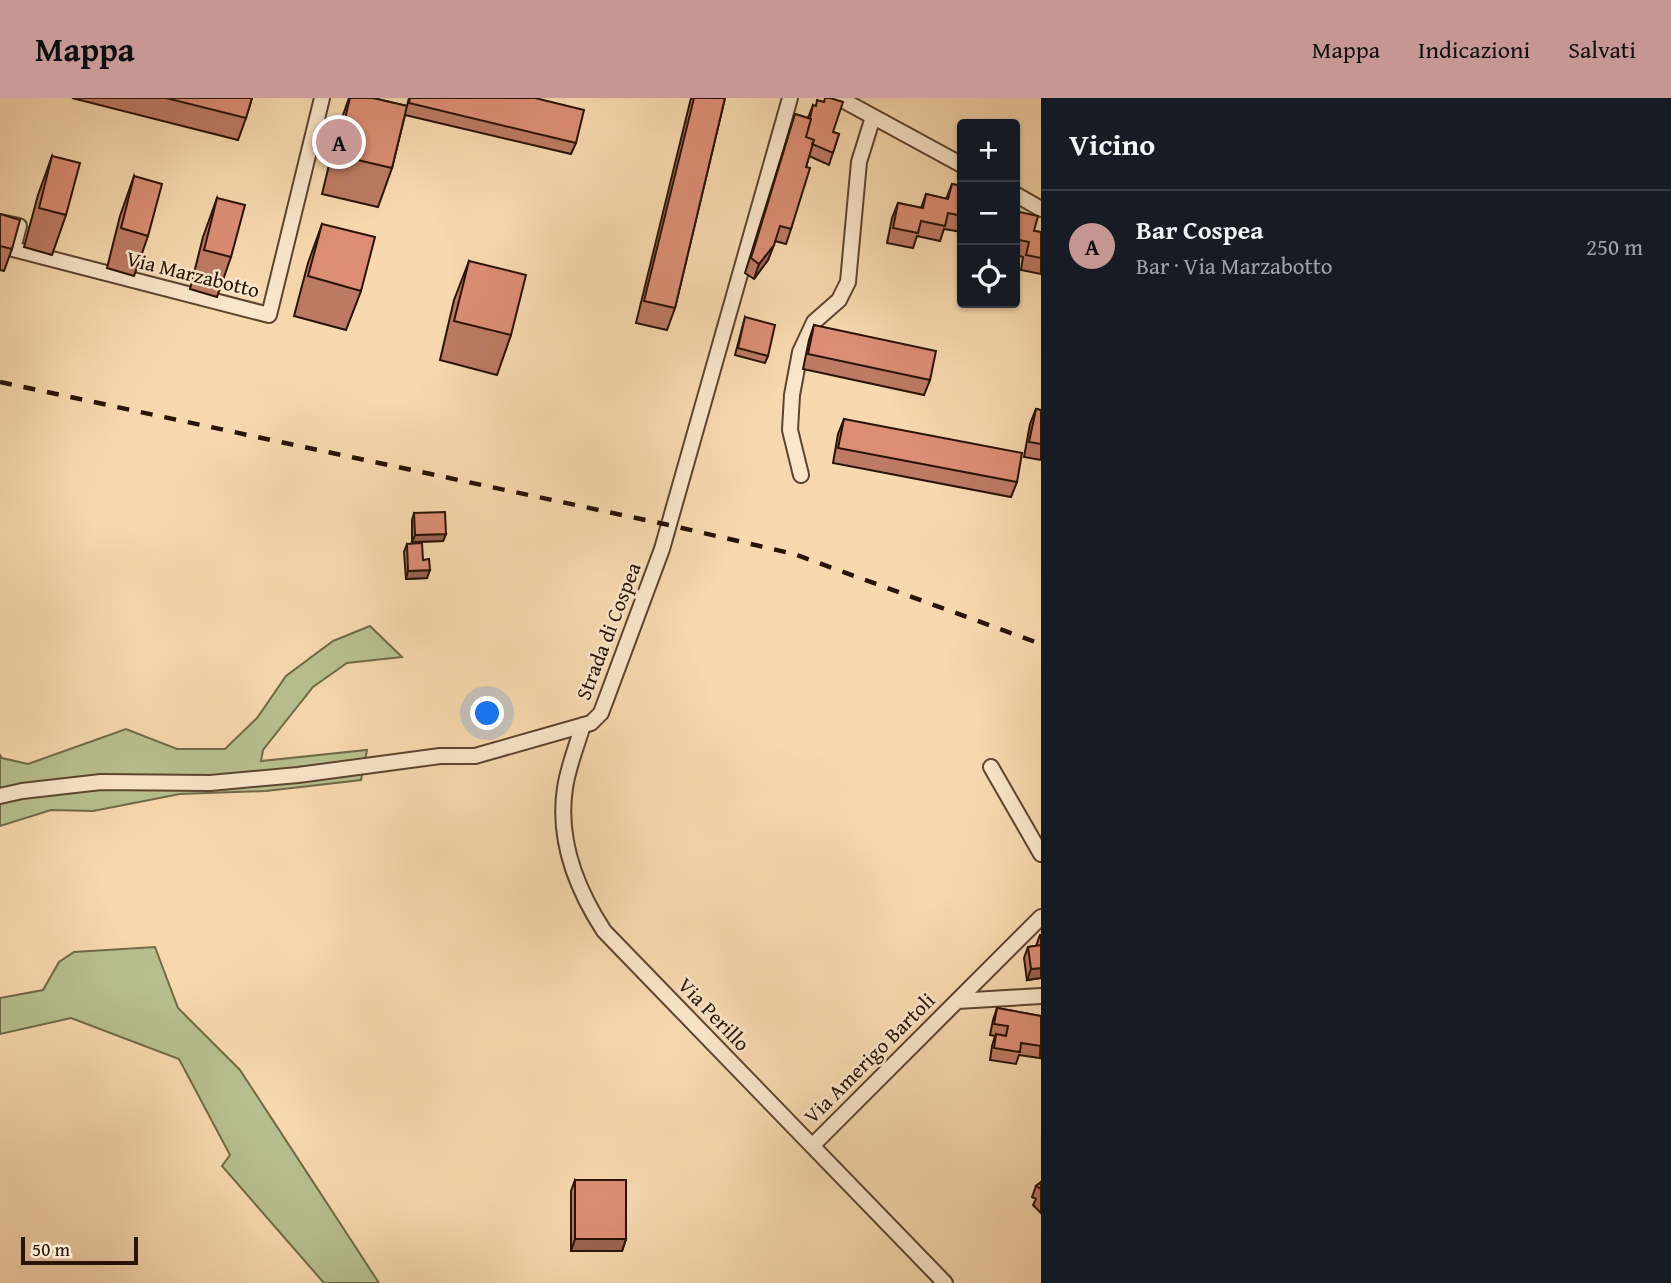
<!DOCTYPE html>
<html lang="it">
<meta charset="utf-8">
<style>
:root{--surface:#171b24;--page:#242831;--text:#f1f3f6;--muted:#9ea1a6;--line:#363941;--accent:#c59692}
body{margin:0;font-family:"Gentium Book Plus",serif;background:var(--page);color:var(--text)}
.controls{position:absolute;right:21px;top:21px;display:grid;overflow:hidden;border-radius:7px;box-shadow:0 2px 5px #0004}
.controls button{width:63px;height:63px;display:grid;place-items:center;padding:0;border:0;border-bottom:2px solid var(--line);background:var(--surface);color:var(--text);font:35px sans-serif}
.scale{position:absolute;left:21px;bottom:18px;width:117px;box-sizing:border-box;padding-left:7px;border:4px solid #291305;border-top:0;font-size:19px;line-height:24px;white-space:nowrap;color:#291305;-webkit-text-stroke:5px #fae6cb;paint-order:stroke}
.you{position:absolute;left:488px;top:616px;width:24px;height:24px;margin:-18px;border:5px solid #fff;border-radius:50%;background:#1a73e8;box-shadow:0 0 0 10px #1a73e833}
.badge{display:grid;place-items:center;width:46px;height:46px;border-radius:50%;background:var(--accent);color:#111;font-size:23px;font-weight:700}
.pin{position:absolute;translate:-50% -50%;border:4px solid #fff;box-shadow:0 2px 7px #0006}
.list{margin:0;padding:0;list-style:none}
h2{display:flex;justify-content:space-between;align-items:center;height:91px;margin:0;padding:0 28px;font-size:30px}
h2 small{font-size:23px;font-weight:400;color:var(--muted)}
.list li{display:grid;grid-template-columns:46px 1fr auto;gap:21px;align-items:center;box-sizing:border-box;height:112px;padding:0 28px;border-top:2px solid var(--line)}
.list b{display:block;font-size:26px;white-space:nowrap}
.list p{margin:0;font-size:23px;white-space:nowrap;color:var(--muted)}
.list em{font-size:23px;font-style:normal;color:var(--muted)}
.icon{flex:none;width:38px;height:38px;fill:none;stroke:currentColor;stroke-width:2;stroke-linecap:round;stroke-linejoin:round}
.map{position:relative;flex:none;width:1041px;height:1185px;overflow:hidden}
header{display:flex;align-items:center;gap:42px;box-sizing:border-box;height:98px;padding:0 35px;background:var(--accent);color:#111}
header strong{font-size:33px}
nav{display:flex;gap:38px;margin-inline-start:auto;font-size:24px}
main{display:flex}
aside{flex:1;background:var(--surface)}
.map>svg:first-child{display:block}
.green{fill:#b8c08f;stroke:#706a4a;stroke-width:2}
.lines{fill:none;stroke-linecap:round;stroke-linejoin:round}
.street-casing{stroke:#5d4430;stroke-width:18}
.street{stroke:#fae6cb;stroke-width:14}
.rail{stroke:#291305;stroke-width:4.5;stroke-dasharray:12 12;stroke-linecap:butt}
.wall{fill:#bd7a64;stroke:#291305;stroke-width:2}
.shaded-wall{fill:#9a6351;stroke:#291305;stroke-width:2}
.building{fill:#dc8e74;stroke:#291305;stroke-width:2}
.labels{text-anchor:middle;dominant-baseline:central;stroke-width:5;stroke-linejoin:round;paint-order:stroke}
.street-label{font-size:21px;fill:#291305;stroke:#fae6cb}
</style>
<header>
<strong>Mappa</strong>
<nav><a>Mappa</a><a>Indicazioni</a><a>Salvati</a></nav>
</header>
<main>
<div class="map">
<svg width="1041" height="1185" viewBox="0 0 1041 1185">
<rect width="100%" height="100%" fill="#f8d9af"/>
<filter id="stains"><feTurbulence type="fractalNoise" baseFrequency=".00286" numOctaves="4"/><feColorMatrix values="0 0 0 0 .2 0 0 0 0 .09 0 0 0 0 .02 0 0 0 .5 -.17"/></filter>
<radialGradient id="worn" r=".72"><stop offset=".6" stop-color="#630" stop-opacity="0"/><stop offset="1" stop-color="#630" stop-opacity=".3"/></radialGradient>
<path class="green" d="M 370,528 L 402,559 L 347,565 L 313,589 L 263,652 L 261,663 L 367,652 L 361,682 L 266,693 L 180,696 L 93,713 L 51,712 L 0,728 L 0,657 L 2,660 L 28,666 L 126,631 L 177,651 L 225,651 L 257,620 L 286,578 L 333,543 Z
M 155,849 L 178,910 L 240,972 L 379,1185 L 324,1185 L 222,1068 L 230,1057 L 179,961 L 71,920 L 0,936 L 0,900 L 43,892 L 59,864 L 74,854 Z"/>
<g class="lines">
<defs>
<path id="street" d="M 839,0 L 962,67
M 1015,96 L 1041,111
M 0,124 L 19,128 L 13,151 L 269,217 L 322,0
M 801,377 L 790,332 L 792,297 L 800,254 L 814,224 L 839,202 L 848,184 L 859,64 L 873,19
M 583,627 C 577,647 568,669 565,690 C 557,742 576,790 604,833 L 945,1185
M 991,669 L 1041,756
M 0,698 L 22,693 L 101,684 L 210,685 L 298,677 L 440,658 L 475,658 L 591,625 L 601,615 L 662,451 L 790,0
M 957,903 L 1041,898
M 812,1048 L 1041,819"/>
</defs>
<use href="#street" class="street-casing"/>
<use href="#street" class="street"/>
<path class="rail" d="M 0,284 L 669,427 L 794,456 L 1041,546"/>
</g>
<path class="wall" d="M 72,0 L 252,0 L 246,20 L 238,42 Z
M 349,0 L 373,0 L 407,8 L 409,0 L 535,0 L 576,45 L 571,56 L 405,17 L 392,70 L 378,109 L 322,96 L 337,34 Z
M 691,0 L 725,0 L 675,210 L 667,232 L 636,225 Z
M 813,7 L 833,34 L 839,36 L 829,67 L 809,58 L 791,131 L 786,146 L 775,143 L 768,162 L 754,181 L 745,175 L 790,31 L 795,16 L 808,20 Z
M 52,58 L 66,117 L 52,157 L 24,149 L 38,97 Z
M 134,78 L 148,138 L 134,178 L 107,170 L 120,118 Z
M 952,86 L 962,88 L 962,134 L 944,131 L 940,143 L 917,138 L 913,150 L 887,145 L 892,120 L 898,105 L 921,110 L 926,96 L 946,101 Z
M 217,100 L 231,159 L 217,199 L 190,191 L 203,139 Z
M 1015,113 L 1034,133 L 1041,134 L 1041,176 L 1021,172 L 1023,159 L 1015,157 Z
M 0,116 L 12,151 L 4,173 L 0,172 Z
M 322,126 L 361,193 L 346,232 L 294,218 L 308,165 Z
M 469,163 L 511,237 L 497,277 L 440,262 L 454,202 Z
M 745,219 L 768,258 L 765,265 L 735,257 Z
M 814,227 L 930,282 L 924,297 L 803,271 L 809,242 Z
M 1036,311 L 1041,312 L 1041,362 L 1024,359 L 1030,326 Z
M 844,321 L 1017,384 L 1011,399 L 833,365 L 838,336 Z
M 414,415 L 446,436 L 443,443 L 412,444 L 412,422 Z
M 407,446 L 423,462 L 427,480 L 406,481 L 404,454 Z
M 1040,837 L 1041,837 L 1041,880 L 1027,882 L 1024,860 L 1028,849 L 1036,848 Z
M 997,910 L 1041,918 L 1040,960 L 1019,957 L 1016,966 L 990,962 L 992,948 L 995,938 L 990,937 L 993,922 Z
M 575,1082 L 626,1141 L 622,1153 L 571,1153 L 571,1093 Z
M 1041,1084 L 1041,1115 L 1033,1107 L 1036,1101 L 1032,1099 L 1036,1088 Z"/>
<path class="shaded-wall" d="M 774,147 L 768,162 L 754,181 L 759,166 Z
M 446,436 L 443,443 L 412,444 L 415,437 Z
M 430,472 L 427,480 L 406,481 L 408,473 Z
M 1041,870 L 1041,880 L 1027,882 L 1031,871 Z
M 575,1141 L 626,1141 L 622,1153 L 571,1153 Z"/>
<path class="building" d="M 166,0 L 252,0 L 246,20 Z
M 350,0 L 373,0 L 407,8 L 392,70 L 336,57 Z
M 410,0 L 535,0 L 584,12 L 576,45 L 409,5 Z
M 694,0 L 725,0 L 675,210 L 644,203 Z
M 825,0 L 830,0 L 843,4 L 833,34 L 839,36 L 833,55 L 812,46 L 814,42 L 806,39 L 811,21 L 810,20 L 813,7 L 816,8 L 817,2 L 824,4 Z
M 795,16 L 811,21 L 806,39 L 814,42 L 806,69 L 810,70 L 791,131 L 780,128 L 774,147 L 759,166 L 751,160 Z
M 52,58 L 80,65 L 66,117 L 39,110 Z
M 134,78 L 162,86 L 148,138 L 121,130 Z
M 952,86 L 962,88 L 962,118 L 948,115 L 945,128 L 921,123 L 918,135 L 893,130 L 898,105 L 923,110 L 926,96 L 948,101 Z
M 217,100 L 245,107 L 231,159 L 204,152 Z
M 1015,113 L 1038,118 L 1034,133 L 1041,134 L 1041,160 L 1026,157 L 1029,144 L 1015,141 Z
M 0,116 L 20,122 L 12,151 L 0,148 Z
M 322,126 L 375,139 L 361,193 L 308,178 Z
M 469,163 L 526,177 L 511,237 L 454,223 Z
M 745,219 L 775,227 L 768,258 L 738,250 Z
M 814,227 L 936,253 L 930,282 L 808,256 Z
M 1036,311 L 1041,312 L 1041,346 L 1029,344 Z
M 844,321 L 1022,355 L 1017,384 L 838,350 Z
M 445,414 L 446,436 L 415,437 L 414,415 Z
M 422,445 L 423,462 L 429,461 L 430,472 L 408,473 L 407,446 Z
M 1041,847 L 1041,870 L 1031,871 L 1028,849 Z
M 997,910 L 1041,918 L 1041,948 L 1021,945 L 1020,954 L 994,950 L 996,936 L 1006,938 L 1008,928 L 994,926 Z
M 575,1082 L 626,1082 L 626,1141 L 575,1141 Z
M 1041,1084 L 1041,1091 L 1036,1088 Z"/>
<g class="labels">
<g class="street-label">
<text transform="translate(193 176) rotate(14)">Via Marzabotto</text>
<text transform="translate(608 533) rotate(-69)">Strada di Cospea</text>
<text transform="translate(714 916) rotate(46)">Via Perillo</text>
<text transform="translate(869 960) rotate(-45)">Via Amerigo Bartoli</text>
</g>
</g>
<rect width="100%" height="100%" filter="url(#stains)"/>
<rect width="100%" height="100%" fill="url(#worn)"/>
</svg>
<div class="controls">
<button>+</button>
<button>−</button>
<button><svg class="icon" aria-label="locate" viewBox="0 0 24 24"><circle cx="12" cy="12" r="6"/><path d="M12 2v4M12 18v4M2 12h4M18 12h4"/></svg></button>
</div>
<div class="scale">50 m</div>
<div class="you"></div>
<div class="pin badge" style="left:339px;top:44px">A</div>
</div>
<aside>
<h2>Vicino<small></small></h2>
<ul class="list">
<li><span class="badge">A</span><div><b>Bar Cospea</b><p>Bar · Via Marzabotto</p></div><em>250 m</em></li>
</ul>
</aside>
</main>
